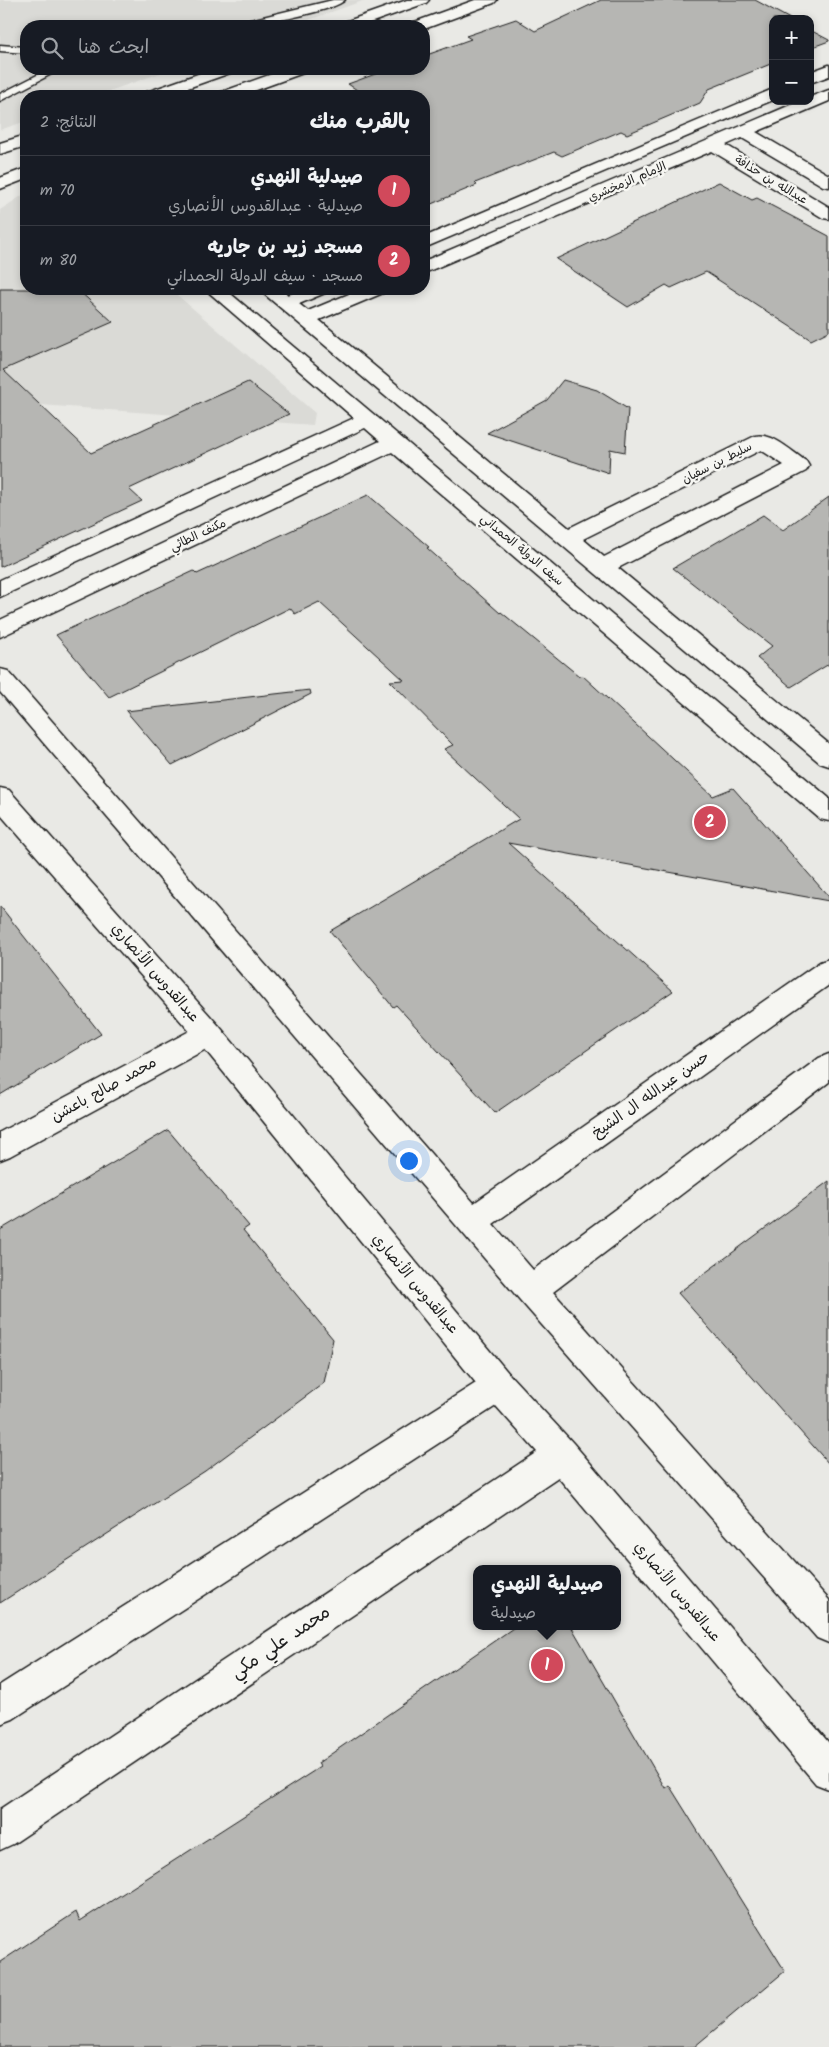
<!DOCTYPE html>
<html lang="ar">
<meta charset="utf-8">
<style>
:root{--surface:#171b24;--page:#242831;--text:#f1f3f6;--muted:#9ea1a6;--line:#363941;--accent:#d1495b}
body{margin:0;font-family:Kalam,"Playpen Sans Arabic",sans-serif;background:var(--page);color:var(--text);direction:rtl}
.controls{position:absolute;right:15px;top:15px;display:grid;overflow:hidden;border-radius:10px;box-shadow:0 2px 8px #0003}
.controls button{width:45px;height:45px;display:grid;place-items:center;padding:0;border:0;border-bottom:1px solid var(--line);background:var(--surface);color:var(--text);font:25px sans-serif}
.you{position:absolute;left:408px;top:1160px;width:18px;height:18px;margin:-12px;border:4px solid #fff;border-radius:50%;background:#1a73e8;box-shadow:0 0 0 8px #1a73e833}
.badge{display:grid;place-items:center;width:32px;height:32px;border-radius:50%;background:var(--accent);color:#fff;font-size:16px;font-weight:700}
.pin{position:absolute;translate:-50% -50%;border:2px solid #fff;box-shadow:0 1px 5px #0006}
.popup{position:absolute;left:473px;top:1565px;width:148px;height:65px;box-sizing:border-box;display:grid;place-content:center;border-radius:10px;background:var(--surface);filter:drop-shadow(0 1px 4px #0005);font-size:16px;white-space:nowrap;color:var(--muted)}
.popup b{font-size:19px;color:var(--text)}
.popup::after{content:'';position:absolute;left:50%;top:100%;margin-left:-10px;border:10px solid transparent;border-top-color:var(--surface)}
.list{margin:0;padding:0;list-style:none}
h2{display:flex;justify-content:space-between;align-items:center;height:65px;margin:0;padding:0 20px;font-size:21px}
h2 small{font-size:16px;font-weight:400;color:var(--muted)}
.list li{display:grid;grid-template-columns:32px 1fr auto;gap:15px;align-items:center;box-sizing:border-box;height:70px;padding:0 20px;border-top:1px solid var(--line)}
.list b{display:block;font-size:19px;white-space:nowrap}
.list p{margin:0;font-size:16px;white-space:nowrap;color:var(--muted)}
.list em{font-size:16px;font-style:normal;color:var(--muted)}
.icon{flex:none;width:28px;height:28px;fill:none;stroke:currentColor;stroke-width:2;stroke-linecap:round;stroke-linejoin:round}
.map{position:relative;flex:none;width:829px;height:2047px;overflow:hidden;direction:ltr}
.search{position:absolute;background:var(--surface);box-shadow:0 2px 8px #0003;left:20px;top:20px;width:410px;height:55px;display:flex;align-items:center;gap:12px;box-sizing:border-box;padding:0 18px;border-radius:20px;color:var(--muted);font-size:19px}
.panel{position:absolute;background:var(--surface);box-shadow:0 2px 8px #0003;left:20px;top:90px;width:410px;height:205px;border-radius:20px;direction:rtl}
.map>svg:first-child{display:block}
.built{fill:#dadad6}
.building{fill:#b6b6b3;stroke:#1c1c1c}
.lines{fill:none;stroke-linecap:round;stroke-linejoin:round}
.service-casing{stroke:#1c1c1c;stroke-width:3}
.minor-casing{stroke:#1c1c1c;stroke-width:3}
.tertiary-casing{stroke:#1c1c1c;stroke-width:3}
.service{fill:#f6f6f2;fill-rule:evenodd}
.minor{fill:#f6f6f2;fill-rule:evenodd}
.tertiary{fill:#f6f6f2;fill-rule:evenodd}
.labels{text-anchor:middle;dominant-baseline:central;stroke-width:5;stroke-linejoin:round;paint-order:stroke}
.far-street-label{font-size:12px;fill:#1c1c1c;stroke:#f6f6f2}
.street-label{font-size:15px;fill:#1c1c1c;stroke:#f6f6f2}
.near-street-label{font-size:18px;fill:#1c1c1c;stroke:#f6f6f2}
</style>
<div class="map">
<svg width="829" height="2047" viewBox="0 0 829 2047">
<rect width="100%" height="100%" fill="#e9e9e5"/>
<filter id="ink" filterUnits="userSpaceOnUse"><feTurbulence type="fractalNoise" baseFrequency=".02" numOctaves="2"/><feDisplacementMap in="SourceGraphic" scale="10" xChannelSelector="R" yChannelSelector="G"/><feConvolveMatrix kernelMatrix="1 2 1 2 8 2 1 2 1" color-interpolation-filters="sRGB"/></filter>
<g filter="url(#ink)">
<path class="built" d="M 0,0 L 365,0 L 292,26 L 26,26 L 26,69 L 172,69 L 95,96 L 26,96 L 26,121 L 0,130 Z
M 26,193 L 26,289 L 170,289 L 315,413 L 313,425 L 0,402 L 0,210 Z"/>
<path class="building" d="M 601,0 L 755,0 L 790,19 L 773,19 L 773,63 L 709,89 L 700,103 L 627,134 L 621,131 L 562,156 L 554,152 L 475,183 L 477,185 L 424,207 L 424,96 L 366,96 L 348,84 L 389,69 L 424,69 L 424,56 L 471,39 L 466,36 L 516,19 L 535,31 Z
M 810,30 L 829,40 L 829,41 L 810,48 Z
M 719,182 L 752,200 L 757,198 L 829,236 L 829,331 L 811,340 L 706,272 L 671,288 L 666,285 L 628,307 L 556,259 Z
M 0,289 L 77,289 L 113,322 L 3,370 L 91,453 L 248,382 L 289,414 L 129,489 L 142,501 L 0,567 Z
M 563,380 L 597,390 L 628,409 L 625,452 L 610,449 L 609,473 L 487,433 L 547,400 Z
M 368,495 L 429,547 L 427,548 L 500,613 L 501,612 L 579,676 L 582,675 L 713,796 L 733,788 L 829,897 L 829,901 L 508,843 L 673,991 L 495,1113 L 396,1005 L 393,1007 L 330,931 L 519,819 L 444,749 L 453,745 L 390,681 L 404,680 L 319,602 L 295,614 L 290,608 L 109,697 L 56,635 L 194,571 L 197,574 Z
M 829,497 L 829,664 L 791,687 L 757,658 L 772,646 L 673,568 L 763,515 L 783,530 Z
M 310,690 L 311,694 L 172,765 L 126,711 Z
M 0,906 L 101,1034 L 0,1095 Z
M 168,1130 L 249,1226 L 243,1230 L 333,1339 L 324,1383 L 205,1471 L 0,1603 L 0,1230 Z
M 829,1181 L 829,1464 L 678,1293 Z
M 516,1626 L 571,1626 L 665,1788 L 669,1785 L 785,1971 L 694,2047 L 0,2047 L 0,1962 L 76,1912 L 80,1921 L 320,1767 L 318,1763 Z"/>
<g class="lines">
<defs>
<path id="service" d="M 333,0 L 345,0 C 333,12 250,27 232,26 L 234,24 Z
M 0,45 L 26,47 L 26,53 L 0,51 Z
M 49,69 L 61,69 L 0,101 L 0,94 Z"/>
<path id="minor" d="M 829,65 L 829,76 L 810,83 L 810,72 Z
M 773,89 L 773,100 L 424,248 L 424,237 Z
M 829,90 L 829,101 L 756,132 L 829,175 L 829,187 L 823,186 L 742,138 L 726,145 L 829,207 L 829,219 L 823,218 L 712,151 L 424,273 L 424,261 L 800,101 L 810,101 L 810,97 Z
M 205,289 L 225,289 L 829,798 L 829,821 L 820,819 L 392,452 L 0,637 L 0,620 L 380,441 L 365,428 L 0,597 L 0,580 L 354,418 Z
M 261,289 L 281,289 L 288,295 L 303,289 L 327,289 L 325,293 L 299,304 L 308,311 L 361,289 L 385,289 L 383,293 L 319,320 L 569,528 L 755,436 C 773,432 792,452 806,461 L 809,466 L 806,471 L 618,568 L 829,744 L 829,766 L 820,763 L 263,293 ZM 761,450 L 784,465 L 604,557 L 583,539 Z
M 209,1022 L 219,1026 L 223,1034 L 219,1042 L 10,1156 L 0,1160 L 0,1132 L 199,1026 Z"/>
<path id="tertiary" d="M 407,0 L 429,0 L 426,3 L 361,26 L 339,26 L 342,23 Z
M 475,0 L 497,0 L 494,3 L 424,29 L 424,26 L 409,26 L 412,23 Z
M 212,69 L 235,69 L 233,72 L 165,96 L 142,96 L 144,93 Z
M 286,69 L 308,69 L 306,72 L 240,96 L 217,96 L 219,93 Z
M 26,135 L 26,146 L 0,154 L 0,143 Z
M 26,168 L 26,179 L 0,189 L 0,178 Z
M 0,669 L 8,671 L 474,1203 L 820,962 L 829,959 L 829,985 L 493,1224 L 533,1270 L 819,1058 L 829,1054 L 829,1082 L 553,1292 L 829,1600 L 829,1643 L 817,1638 L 520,1300 L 0,692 Z
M 0,788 L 9,790 L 219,1026 L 510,1375 L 573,1443 L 829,1743 L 829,1789 L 816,1784 L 558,1477 L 13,1844 L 0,1850 L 0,1809 L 537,1452 L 496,1406 L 13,1719 L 0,1724 L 0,1685 L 476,1383 L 199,1042 L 0,814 Z"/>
</defs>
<use href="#service" class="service-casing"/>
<use href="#minor" class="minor-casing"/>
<use href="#tertiary" class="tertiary-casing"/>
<use href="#service" class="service"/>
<use href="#minor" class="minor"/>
<use href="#tertiary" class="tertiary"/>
</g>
</g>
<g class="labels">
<g class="far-street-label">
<text transform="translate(771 180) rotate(31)">عبدالله بن حذافة</text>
<text transform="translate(627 182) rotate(-23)">الإمام الزمخشري</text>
<text transform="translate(717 463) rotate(-27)">سليط بن سفيان</text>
<text transform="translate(198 535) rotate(-25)">مكنف الطائي</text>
<text transform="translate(522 550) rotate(40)">سيف الدولة الحمداني</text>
</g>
<g class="street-label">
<text transform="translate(155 973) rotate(49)">عبدالقدوس الأنصاري</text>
<text transform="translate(104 1090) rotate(-29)">محمد صالح باعشن</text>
<text transform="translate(651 1095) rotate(-35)">حسن عبدالله ال الشيخ</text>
<text transform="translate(415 1284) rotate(50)">عبدالقدوس الأنصاري</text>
<text transform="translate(677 1592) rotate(50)">عبدالقدوس الأنصاري</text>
</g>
<g class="near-street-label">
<text transform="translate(281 1643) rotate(-34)">محمد علي مكي</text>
</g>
</g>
</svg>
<div class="controls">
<button>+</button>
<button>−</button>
</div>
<div class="you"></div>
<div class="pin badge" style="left:547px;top:1665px">1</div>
<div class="popup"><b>صيدلية النهدي</b>صيدلية</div>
<div class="pin badge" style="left:710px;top:822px">2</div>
<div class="search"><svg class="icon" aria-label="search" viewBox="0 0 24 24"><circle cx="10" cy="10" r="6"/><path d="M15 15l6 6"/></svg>ابحث هنا</div>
<section class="panel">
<h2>بالقرب منك<small>النتائج: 2</small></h2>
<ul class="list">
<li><span class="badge">1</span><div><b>صيدلية النهدي</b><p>صيدلية · عبدالقدوس الأنصاري</p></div><em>70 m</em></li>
<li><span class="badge">2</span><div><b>مسجد زيد بن جاريه</b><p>مسجد · سيف الدولة الحمداني</p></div><em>80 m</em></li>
</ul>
</section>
</div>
